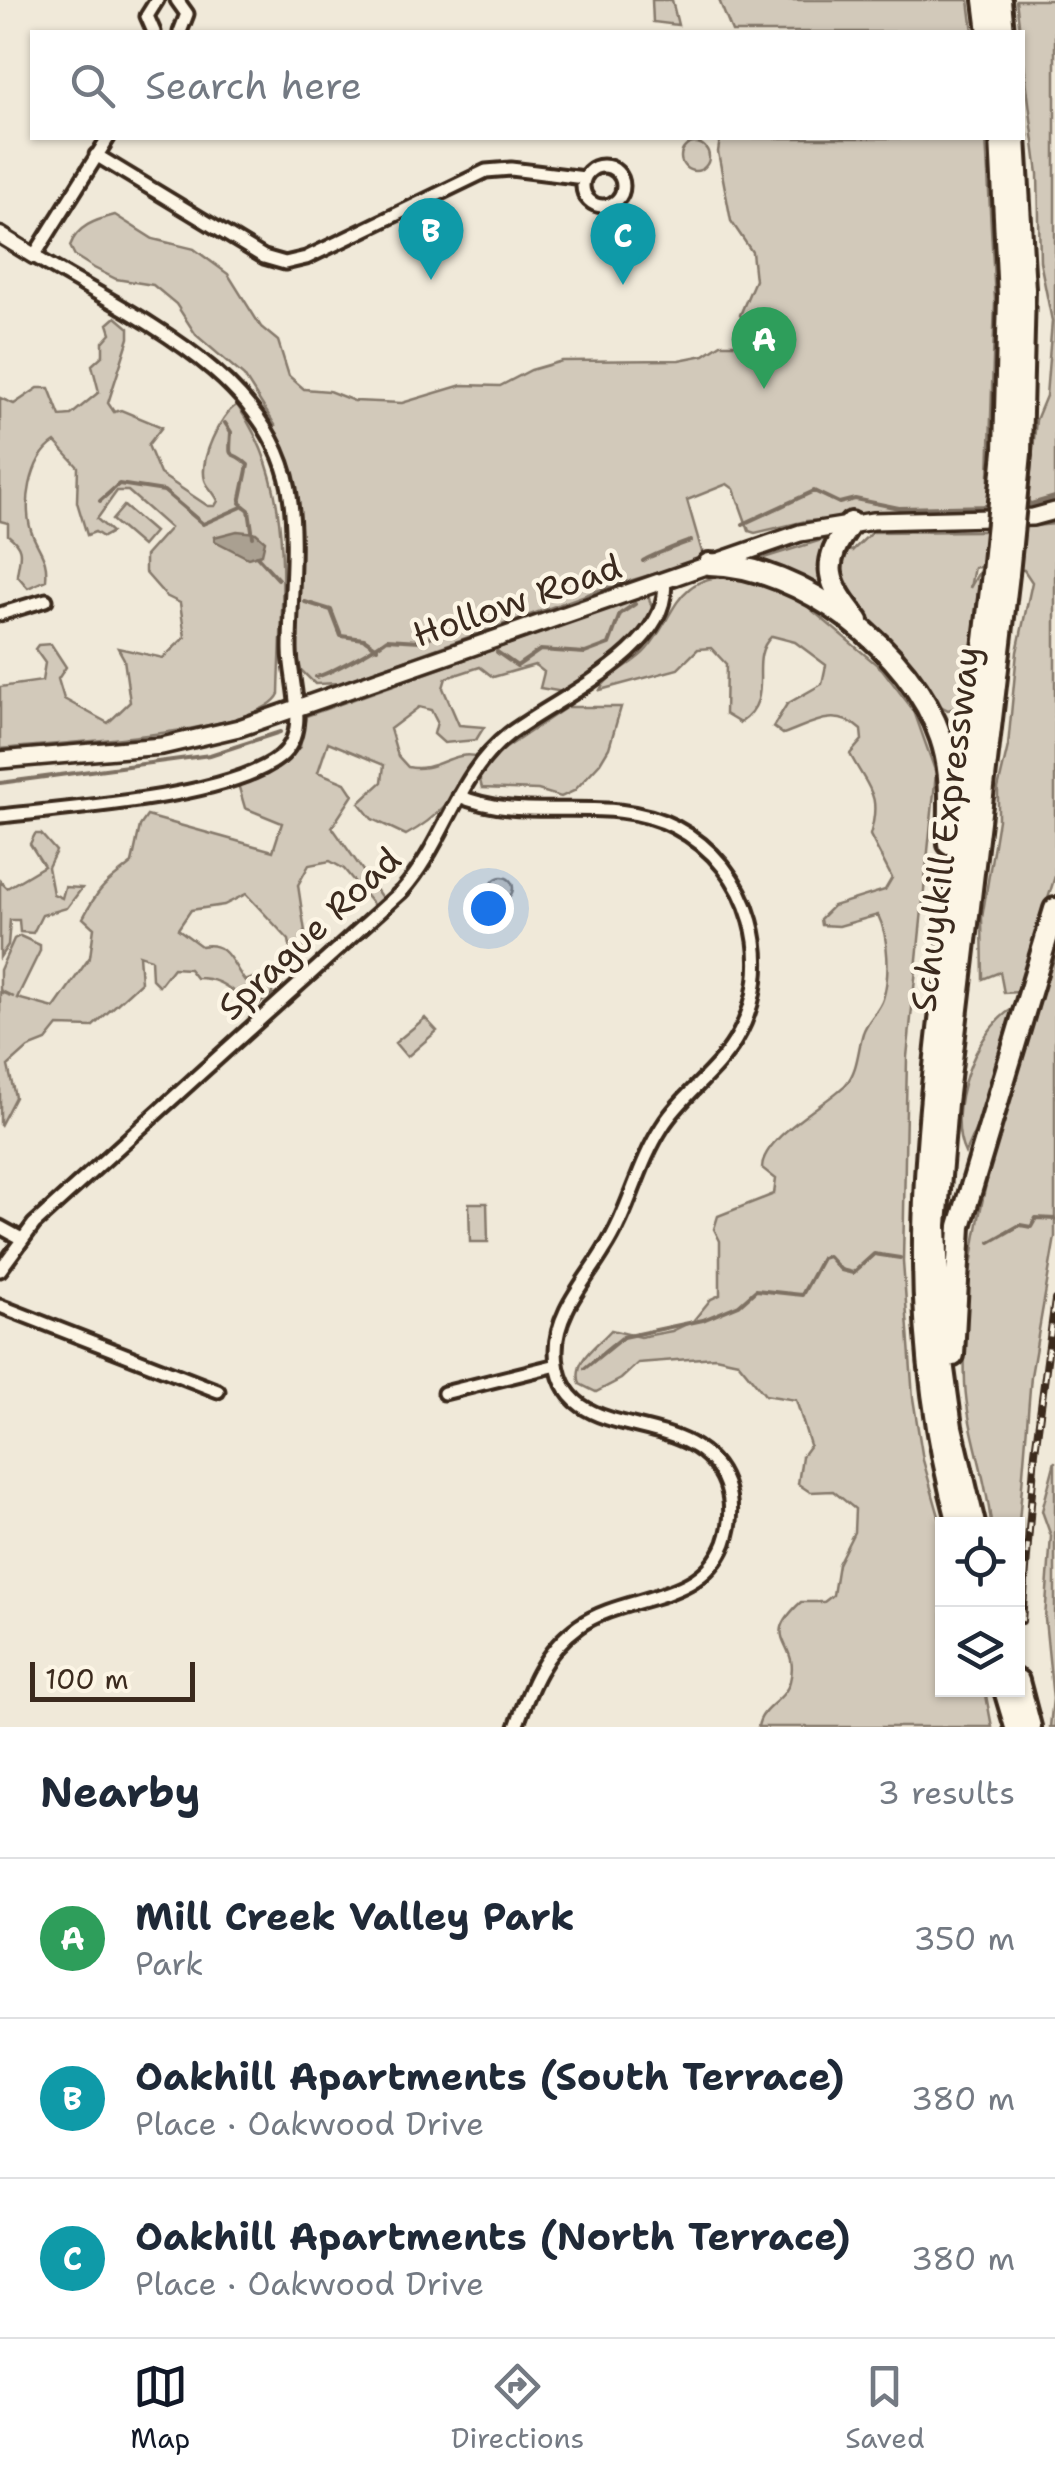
<!DOCTYPE html>
<meta charset="utf-8">
<style>
:root{--surface:#fff;--page:#f2f2f3;--text:#1f2937;--muted:#747a83;--line:#e0e1e3;--accent:#111827}
body{margin:0;font-family:"Shantell Sans",sans-serif;background:var(--page);color:var(--text)}
.controls{position:absolute;right:30px;bottom:30px;display:grid;overflow:hidden;border-radius:0px;box-shadow:0 2px 8px #0004}
.controls button{width:90px;height:90px;display:grid;place-items:center;padding:0;border:0;border-bottom:2px solid var(--line);background:var(--surface);color:var(--text);font:50px sans-serif}
.scale{position:absolute;left:30px;bottom:25px;width:165px;box-sizing:border-box;padding-left:10px;border:5px solid #3b2a1e;border-top:0;font-size:28px;line-height:35px;white-space:nowrap;color:#3b2a1e;-webkit-text-stroke:8px #fcf5e5;paint-order:stroke}
.you{position:absolute;left:488px;top:908px;width:35px;height:35px;margin:-25px;border:8px solid #fff;border-radius:50%;background:#1a73e8;box-shadow:0 0 0 15px #1a73e833}
.badge{display:grid;place-items:center;width:65px;height:65px;border-radius:50%;background:var(--accent);color:#fff;font-size:32px;font-weight:700}
.pin{position:absolute;translate:-50% -82px;filter:drop-shadow(0 2px 5px #0008)}
.pin::after{content:'';position:absolute;top:52px;width:35px;height:30px;background:inherit;clip-path:polygon(0 0,100% 0,50% 100%)}
.list{margin:0;padding:0;list-style:none}
h2{display:flex;justify-content:space-between;align-items:center;height:130px;margin:0;padding:0 40px;font-size:42px}
h2 small{font-size:32px;font-weight:400;color:var(--muted)}
.list li{display:grid;grid-template-columns:65px 1fr auto;gap:30px;align-items:center;box-sizing:border-box;height:160px;padding:0 40px;border-top:2px solid var(--line)}
.list b{display:block;font-size:38px;white-space:nowrap}
.list p{margin:0;font-size:32px;white-space:nowrap;color:var(--muted)}
.list em{font-size:32px;font-style:normal;color:var(--muted)}
.icon{flex:none;width:55px;height:55px;fill:none;stroke:currentColor;stroke-width:2;stroke-linecap:round;stroke-linejoin:round}
.map{position:relative;flex:none;width:1055px;height:1727px;overflow:hidden}
.search{position:absolute;background:var(--surface);box-shadow:0 2px 8px #0004;left:30px;right:30px;top:30px;height:110px;display:flex;align-items:center;gap:25px;box-sizing:border-box;padding:0 35px;border-radius:0px;color:var(--muted);font-size:38px}
.sheet{height:610px;background:var(--surface)}
nav{display:flex;justify-content:space-around;align-items:center;box-sizing:border-box;height:140px;border-top:2px solid var(--line);background:var(--surface);font-size:28px;color:var(--muted)}
nav a{display:grid;justify-items:center;gap:5px}
nav .on{color:var(--accent)}
.map>svg:first-child{display:block}
.green{fill:#d2c9ba;stroke:#867a6c;stroke-width:2.5}
.water{fill:#aaa091;stroke:#7e7163;stroke-width:2.5}
.lines{fill:none;stroke-linecap:round;stroke-linejoin:round}
.stream{stroke:#7e7163;stroke-width:4}
.minor-casing{stroke:#3b2a1e;stroke-width:19}
.tertiary-casing{stroke:#3b2a1e;stroke-width:21}
.secondary-casing{stroke:#3b2a1e;stroke-width:22}
.motorway-casing{stroke:#3b2a1e;stroke-width:28}
.minor{stroke:#fcf5e5;stroke-width:11}
.tertiary{stroke:#fcf5e5;stroke-width:14}
.secondary{stroke:#fcf5e5;stroke-width:15}
.motorway{stroke:#fcf5e5;stroke-width:20}
.rail-casing{stroke:#3b2a1e;stroke-width:8}
.rail{stroke:#fcf5e5;stroke-width:4;stroke-dasharray:11;stroke-linecap:butt}
.motorway-bridge-casing{stroke:#3b2a1e;stroke-width:28;stroke-linecap:butt}
.motorway-bridge{stroke:#fcf5e5;stroke-width:20}
.labels{text-anchor:middle;dominant-baseline:central;stroke-width:9;stroke-linejoin:round;paint-order:stroke}
.street-label{font-size:35px;fill:#3b2a1e;stroke:#fcf5e5}
</style>
<div class="map">
<svg width="1055" height="1727" viewBox="0 0 1055 1727">
<rect width="100%" height="100%" fill="#f0e9d9"/>
<filter id="ink" filterUnits="userSpaceOnUse"><feTurbulence type="fractalNoise" baseFrequency=".01" numOctaves="2"/><feDisplacementMap in="SourceGraphic" scale="20" xChannelSelector="R" yChannelSelector="G"/><feConvolveMatrix kernelMatrix="1 2 1 2 8 2 1 2 1" color-interpolation-filters="sRGB"/></filter>
<g filter="url(#ink)">
<path class="green" d="M 652,0 L 672,0 L 678,25 L 653,22 Z
M 719,0 L 969,0 L 973,32 L 732,32 Z
M 1016,0 L 1055,0 L 1055,499 L 1032,506 L 1028,500 L 1036,420 L 1046,396 L 1052,321 L 1040,261 L 1038,174 Z
M 720,138 L 986,138 L 995,301 L 988,504 L 980,510 L 806,521 L 755,533 L 749,531 L 734,489 L 727,484 L 687,500 L 704,559 L 602,589 L 341,683 L 315,684 L 301,670 L 298,657 L 295,492 L 271,427 L 275,425 L 244,376 L 196,335 L 176,304 L 153,285 L 116,279 L 94,268 L 75,256 L 70,246 C 77,226 95,220 115,215 L 153,239 L 194,249 L 228,274 L 261,327 L 278,341 L 289,376 L 304,389 L 329,391 L 354,401 L 402,403 L 462,385 L 500,386 L 531,370 L 562,361 L 679,360 L 704,355 L 721,344 L 756,344 L 740,315 L 755,280 L 752,252 L 731,221 L 718,152 Z
M681 157a14 14 0 1 1 28 0a14 14 0 1 1-28 0Z
M 116,317 L 129,328 L 129,338 L 108,403 L 114,412 L 121,410 L 162,427 L 148,445 L 160,474 L 208,506 L 215,506 L 218,501 C 214,492 207,487 205,480 C 199,461 220,414 237,405 C 297,489 281,596 279,694 C 261,734 46,744 0,749 L 0,687 L 42,681 L 45,663 L 35,649 L 38,645 L 51,644 L 66,667 L 58,679 L 64,699 L 108,723 L 130,702 L 124,659 L 118,648 L 163,658 L 185,637 L 180,603 L 166,596 L 145,572 L 145,556 L 170,528 L 128,491 L 117,491 L 97,519 L 112,532 L 103,537 L 95,532 L 87,535 L 77,502 L 78,467 L 55,442 C 30,458 21,508 33,536 C 41,554 48,559 46,580 L 28,588 L 17,575 C 19,557 26,549 8,535 L 8,523 L 0,521 L 0,398 L 14,404 L 38,388 L 49,388 L 60,416 L 71,415 L 99,392 L 92,365 L 103,355 L 103,342 L 111,333 L 108,324 Z
M 124,506 L 154,532 L 142,546 L 112,520 Z
M 1055,524 L 1055,876 L 1019,992 L 1004,993 L 1000,972 L 983,979 L 982,918 L 998,820 L 998,789 L 1008,746 L 1017,652 L 1032,582 L 1024,570 L 974,567 L 970,588 L 980,570 L 967,697 L 961,706 L 948,710 C 922,699 912,664 894,644 C 872,619 826,586 847,549 L 852,551 L 872,532 L 982,531 Z
M 828,538 L 821,568 L 834,602 L 754,561 Z
M 733,576 L 774,588 L 807,606 L 882,669 L 914,711 L 936,773 L 907,1057 L 903,1262 L 913,1398 L 923,1460 L 942,1527 L 942,1690 L 985,1690 L 992,1727 L 758,1727 C 761,1706 785,1702 790,1681 C 801,1641 758,1641 801,1602 L 824,1602 L 833,1595 L 838,1564 L 854,1532 L 855,1509 L 833,1491 L 810,1492 L 798,1484 L 802,1456 L 810,1445 L 796,1400 L 765,1395 L 738,1362 L 715,1357 L 638,1363 L 621,1379 L 596,1392 L 580,1384 C 572,1360 597,1346 611,1330 L 640,1337 L 672,1331 L 693,1321 L 711,1299 L 720,1295 L 720,1241 L 714,1229 L 718,1216 L 774,1194 L 776,1179 L 762,1168 C 762,1137 829,1103 846,1084 C 858,1071 858,1048 863,1033 C 867,1020 879,1012 883,999 C 890,976 889,937 878,915 L 839,926 L 821,925 L 820,919 L 833,906 L 885,890 L 892,878 L 870,835 C 882,793 868,789 850,754 L 862,740 L 861,730 C 834,706 810,725 783,734 L 773,727 L 787,704 L 822,684 L 826,665 L 795,642 L 772,636 C 745,661 778,697 740,723 L 725,714 L 726,664 L 711,648 L 698,649 L 678,669 L 600,690 C 608,673 634,665 647,649 C 677,614 674,576 733,576 Z
M 648,595 L 652,608 C 637,645 599,669 569,693 L 540,688 L 544,672 L 535,665 L 493,677 L 480,667 L 446,678 L 443,688 L 459,725 L 484,727 L 476,740 L 444,743 L 434,734 L 437,722 L 431,710 L 419,707 L 390,729 L 398,756 L 408,767 C 436,773 453,749 479,757 C 455,793 445,814 406,835 L 372,819 L 359,803 L 382,782 L 384,765 L 328,742 L 318,772 L 345,783 L 353,795 L 332,827 L 385,902 L 377,909 L 344,869 L 330,861 L 309,865 L 298,885 L 307,945 L 297,958 L 292,957 L 289,940 L 246,894 L 224,905 L 191,910 L 178,929 L 201,946 C 228,941 231,963 245,981 L 258,976 L 273,983 L 272,994 L 259,1004 C 233,999 230,978 196,978 L 189,969 L 173,968 L 159,986 L 152,979 L 151,959 L 139,955 L 141,982 L 92,1027 L 58,1026 L 46,1041 L 28,1048 L 8,1066 L 15,1097 L 0,1126 L 0,992 L 14,997 L 0,990 L 0,970 L 14,939 L 20,936 L 40,945 L 40,951 L 17,998 L 54,1008 L 90,957 L 94,928 L 83,918 C 101,884 105,885 132,863 L 140,826 L 147,816 L 273,851 L 282,823 L 245,808 L 238,784 L 269,771 L 300,747 L 306,716 Z
M 567,707 L 621,707 L 609,748 L 600,763 L 574,791 L 561,797 L 538,790 L 482,788 L 479,776 L 500,752 Z
M 35,834 L 41,834 L 56,851 L 48,867 L 53,894 L 62,898 L 65,887 L 82,888 L 67,908 L 42,915 L 33,933 L 20,932 L 19,920 L 10,920 L 8,945 L 0,957 L 0,881 L 7,888 L 44,866 L 30,844 Z
M491 888a11 11 0 1 1 22 0a11 11 0 1 1-22 0Z
M 1055,945 L 1055,1237 L 1031,1376 L 1018,1535 L 1018,1524 L 991,1524 C 987,1477 967,1430 965,1383 C 959,1229 1012,1090 1055,945 Z
M 1012,1009 L 988,1101 L 965,1153 C 945,1112 975,1031 1012,1009 Z
M 425,1018 L 437,1031 L 407,1057 L 395,1043 Z
M 469,1203 L 487,1203 L 488,1242 L 470,1242 Z
M 1055,1461 L 1055,1727 L 1050,1727 L 1053,1699 L 1045,1619 L 1051,1536 L 1042,1511 Z"/>
<path class="water" d="M 237,531 L 256,533 L 265,541 L 262,554 L 248,558 L 215,541 L 214,537 Z"/>
<g class="lines">
<path class="stream" d="M 225,423 L 231,432 C 229,466 229,446 248,465 L 240,503 L 249,510 L 253,537
M 100,501 L 119,484 L 164,491 L 203,524 L 244,506
M 1024,506 L 1055,497
M 743,524 L 814,491 L 839,503 L 855,499 L 899,508 L 994,506
M 257,556 L 278,579
M 643,561 C 647,557 684,543 691,541
M 305,602 L 331,610 L 341,636 L 364,639 L 377,648
M 497,652 L 517,666 L 540,650 L 585,653 L 609,644 L 620,614 L 635,604
M 316,677 C 329,674 376,648 387,639 L 420,641 L 446,631 L 465,630
M 0,783 L 210,755 L 280,732
M 990,1242 L 1020,1225 L 1031,1227 L 1036,1218 L 1055,1219
M 585,1368 L 623,1337 L 703,1320 L 739,1305 L 756,1290 L 802,1295 L 822,1258 L 828,1256 L 841,1270 L 853,1273 L 874,1254 L 900,1258"/>
<defs>
<path id="minor" d="M 177,0 L 187,14 L 180,32
M 154,32 L 147,16 L 157,0
M 96,155 L 264,257 L 285,263 L 306,258 L 486,171 L 511,169 L 584,178
M583 186a20 20 0 1 1 40 0a20 20 0 1 1-40 0Z
M 0,614 L 46,600
M 459,796 C 526,825 609,792 675,827 C 752,867 780,966 735,1041 C 715,1074 682,1095 662,1127 C 637,1166 629,1212 604,1250 C 585,1282 556,1312 556,1351 C 557,1455 694,1398 726,1484 C 733,1504 732,1523 725,1543 C 700,1605 626,1593 579,1626 C 544,1651 530,1688 516,1727
M 0,816 C 68,808 229,798 280,757 C 311,732 290,683 290,649 C 290,597 298,540 289,489 C 267,371 126,313 34,256 L 108,138
M 0,1227 L 20,1238
M 0,1270 L 34,1224 L 402,891 C 445,843 457,774 509,734 C 554,700 674,648 664,580
M 0,1306 L 218,1391
M 444,1393 L 557,1365"/>
<path id="tertiary" d="M 0,235 L 34,256"/>
<path id="secondary" d="M 0,760 L 162,746 L 239,728 L 800,533 L 873,521 L 1033,517 L 1055,511"/>
<path id="motorway" d="M 985,0 L 989,32
M 1000,0 L 1003,32
M 1001,138 L 1009,297 L 1005,451
M 1015,138 L 1024,289 L 1020,453
M 851,523 C 819,565 827,582 858,621
M 709,564 C 801,565 912,651 941,738 C 953,773 950,808 949,844
M 953,1355 L 960,1226 L 1055,909
M 959,1524 C 903,1318 925,1143 950,936 C 965,815 978,694 993,573
M 974,1524 L 951,1427 L 940,1347 L 936,1225 L 946,1103 L 1008,574
M 1018,1681 L 1030,1727
M 1005,1690 L 1016,1727"/>
</defs>
<use href="#minor" class="minor-casing"/>
<use href="#tertiary" class="tertiary-casing"/>
<use href="#secondary" class="secondary-casing"/>
<use href="#motorway" class="motorway-casing"/>
<use href="#minor" class="minor"/>
<use href="#tertiary" class="tertiary"/>
<use href="#secondary" class="secondary"/>
<use href="#motorway" class="motorway"/>
<defs>
<path id="rail" d="M 1022,1621 L 1035,1452 L 1055,1300"/>
</defs>
<use href="#rail" class="rail-casing"/>
<use href="#rail" class="rail"/>
<defs>
<path id="motorway-bridge" d="M 993,573 L 1005,451
M 1008,574 L 1020,453"/>
</defs>
<use href="#motorway-bridge" class="motorway-bridge-casing"/>
<use href="#motorway-bridge" class="motorway-bridge"/>
</g>
</g>
<g class="labels">
<g class="street-label">
<text transform="translate(517 600) rotate(-19)">Hollow Road</text>
<text transform="translate(945 829) rotate(-83)">Schuylkill Expressway</text>
<text transform="translate(309 933) rotate(-43)">Sprague Road</text>
</g>
</g>
</svg>
<div class="controls">
<button><svg class="icon" aria-label="locate" viewBox="0 0 24 24"><circle cx="12" cy="12" r="6"/><path d="M12 2v4M12 18v4M2 12h4M18 12h4"/></svg></button>
<button><svg class="icon" aria-label="layers" viewBox="0 0 24 24"><path d="M12 4l9 5-9 5-9-5zM3 14l9 5 9-5"/></svg></button>
</div>
<div class="scale">100 m</div>
<div class="you"></div>
<div class="pin badge" style="left:764px;top:389px;background:#2e9e5b">A</div>
<div class="pin badge" style="left:431px;top:280px;background:#0f9aa8">B</div>
<div class="pin badge" style="left:623px;top:285px;background:#0f9aa8">C</div>
<div class="search"><svg class="icon" aria-label="search" viewBox="0 0 24 24"><circle cx="10" cy="10" r="6"/><path d="M15 15l6 6"/></svg>Search here</div>
</div>
<section class="sheet">
<h2>Nearby<small>3 results</small></h2>
<ul class="list">
<li><span class="badge" style="background:#2e9e5b">A</span><div><b>Mill Creek Valley Park</b><p>Park</p></div><em>350 m</em></li>
<li><span class="badge" style="background:#0f9aa8">B</span><div><b>Oakhill Apartments (South Terrace)</b><p>Place · Oakwood Drive</p></div><em>380 m</em></li>
<li><span class="badge" style="background:#0f9aa8">C</span><div><b>Oakhill Apartments (North Terrace)</b><p>Place · Oakwood Drive</p></div><em>380 m</em></li>
</ul>
</section>
<nav>
<a class="on"><svg class="icon" aria-label="map" viewBox="0 0 24 24"><path d="M3 6l6-2 6 2 6-2v14l-6 2-6-2-6 2zM9 4v14M15 6v14"/></svg>Map</a>
<a><svg class="icon" aria-label="directions" viewBox="0 0 24 24"><path d="M12 3l9 9-9 9-9-9zM9 14v-3h6M13 9l2 2-2 2"/></svg>Directions</a>
<a><svg class="icon" aria-label="saved" viewBox="0 0 24 24"><path d="M7 4h10v16l-5-4-5 4z"/></svg>Saved</a>
</nav>
